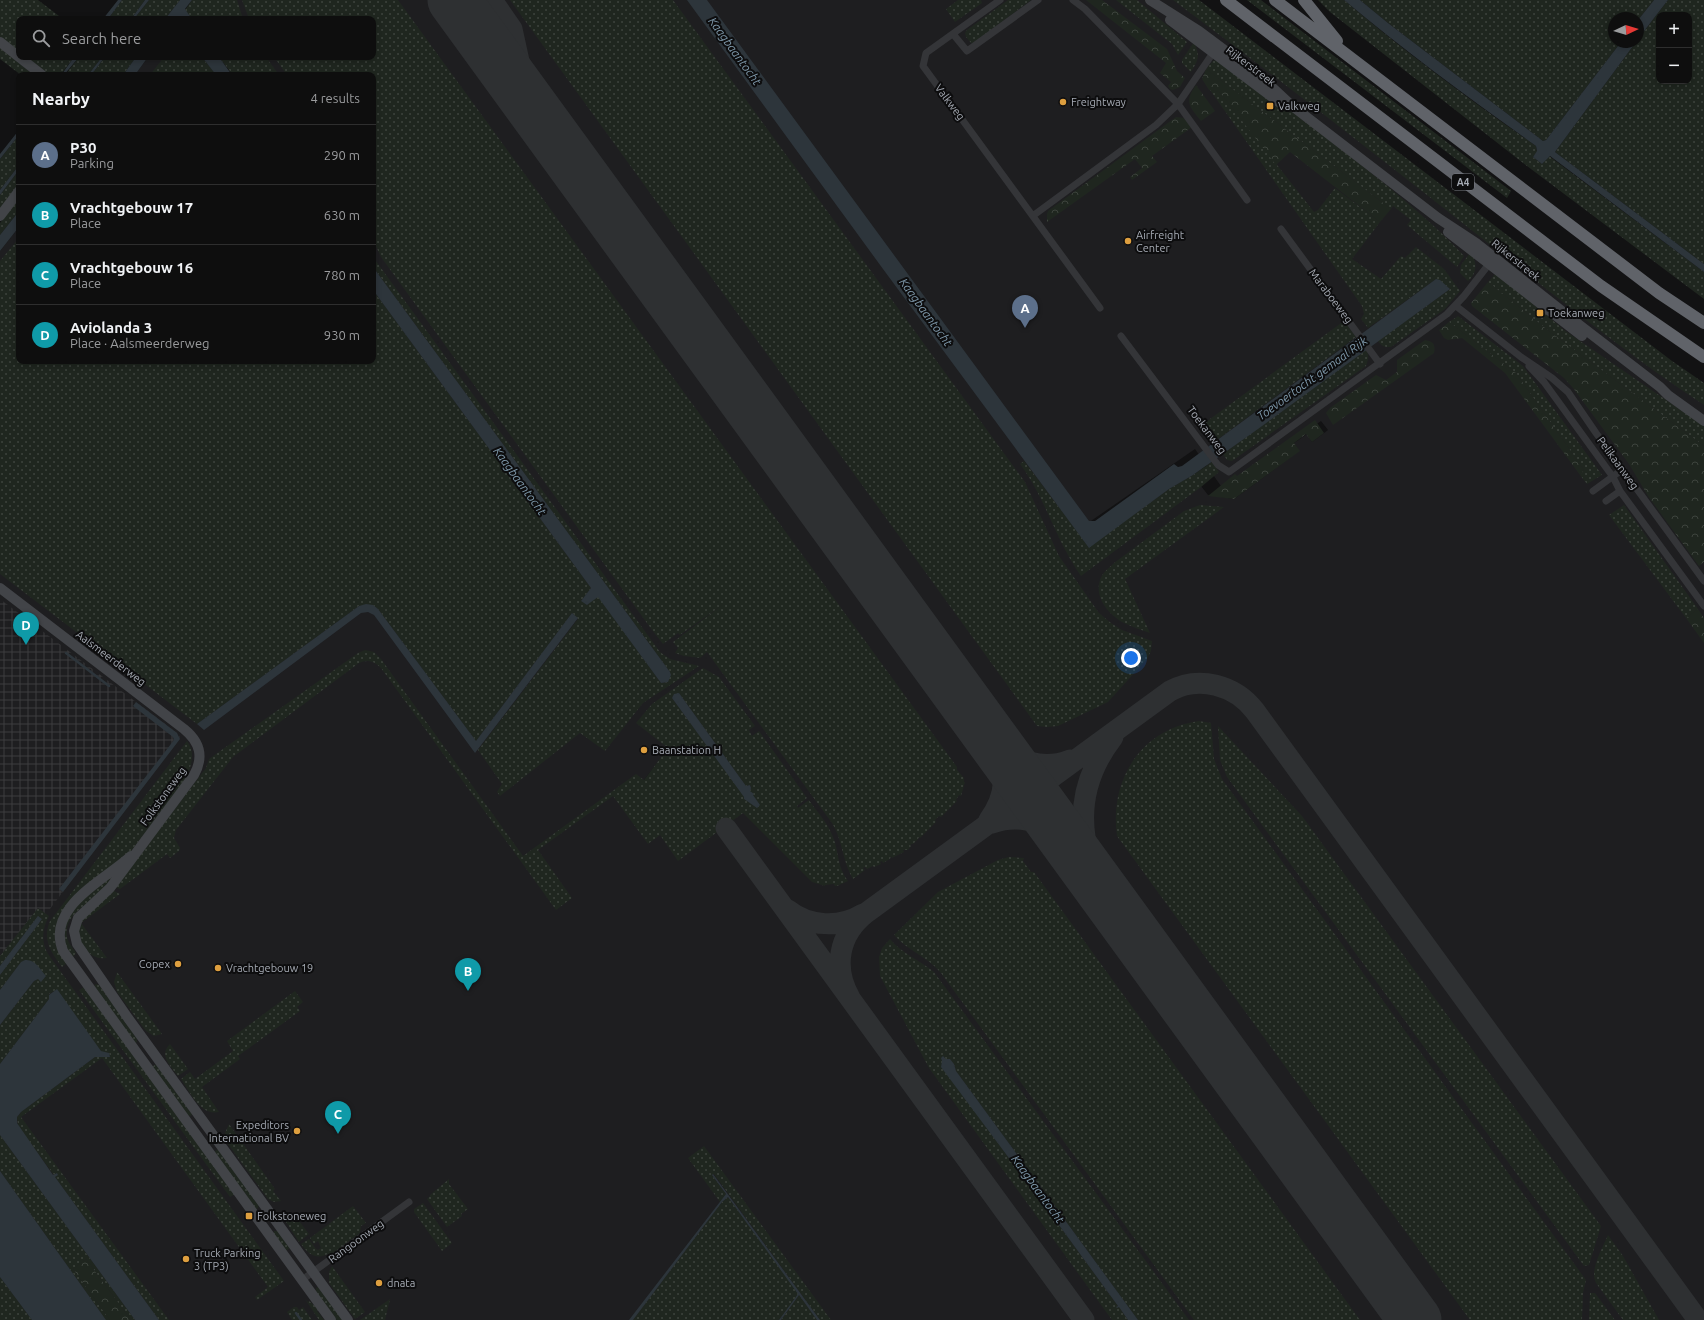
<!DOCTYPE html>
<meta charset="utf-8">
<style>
:root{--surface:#0e0e0e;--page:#171717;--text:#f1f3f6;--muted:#9b9c9e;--line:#2e2e2e;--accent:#ea580c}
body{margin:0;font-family:Ubuntu,sans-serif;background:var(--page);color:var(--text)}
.controls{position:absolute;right:12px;top:12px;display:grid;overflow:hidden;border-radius:8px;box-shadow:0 2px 6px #0003}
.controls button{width:36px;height:36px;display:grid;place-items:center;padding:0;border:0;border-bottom:1px solid var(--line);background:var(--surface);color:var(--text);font:20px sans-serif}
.compass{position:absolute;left:1608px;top:12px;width:36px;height:36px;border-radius:50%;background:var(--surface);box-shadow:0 2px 6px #0003;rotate:86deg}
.you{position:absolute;left:1131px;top:658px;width:14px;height:14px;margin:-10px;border:3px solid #fff;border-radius:50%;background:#1a73e8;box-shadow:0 0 0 6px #1a73e833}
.badge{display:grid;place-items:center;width:26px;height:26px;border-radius:50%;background:var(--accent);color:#fff;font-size:13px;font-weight:700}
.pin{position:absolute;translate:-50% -33px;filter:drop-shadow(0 1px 2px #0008)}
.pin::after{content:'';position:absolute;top:21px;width:14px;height:12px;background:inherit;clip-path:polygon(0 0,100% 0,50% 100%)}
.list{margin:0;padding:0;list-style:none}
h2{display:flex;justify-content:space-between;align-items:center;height:52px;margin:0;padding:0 16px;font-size:17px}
h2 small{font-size:13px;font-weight:400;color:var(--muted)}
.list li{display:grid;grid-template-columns:26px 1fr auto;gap:12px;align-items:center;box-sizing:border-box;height:60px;padding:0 16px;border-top:1px solid var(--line)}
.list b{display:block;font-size:15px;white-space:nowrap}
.list p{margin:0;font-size:13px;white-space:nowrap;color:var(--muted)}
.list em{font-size:13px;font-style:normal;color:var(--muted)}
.icon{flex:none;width:22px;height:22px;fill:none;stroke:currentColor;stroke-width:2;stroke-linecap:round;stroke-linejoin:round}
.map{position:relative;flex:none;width:1704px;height:1320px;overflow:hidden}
.search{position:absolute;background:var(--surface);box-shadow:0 2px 6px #0003;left:16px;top:16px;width:360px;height:44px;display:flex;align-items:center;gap:10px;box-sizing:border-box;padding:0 14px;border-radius:8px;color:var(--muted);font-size:15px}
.panel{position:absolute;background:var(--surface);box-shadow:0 2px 6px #0003;left:16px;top:72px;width:360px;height:292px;border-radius:8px}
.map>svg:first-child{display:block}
.built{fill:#1e1e20;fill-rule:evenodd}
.industrial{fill:url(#industrial-grid)}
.grass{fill:url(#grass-dots);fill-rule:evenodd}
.forest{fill:url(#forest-crowns)}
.water{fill:#2d353b}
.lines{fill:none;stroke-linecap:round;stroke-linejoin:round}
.stream{stroke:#2d353b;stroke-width:2.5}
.taxiway{stroke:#2e3032;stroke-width:21}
.runway{stroke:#2e3032;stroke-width:53}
.street{stroke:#343538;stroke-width:7}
.secondary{stroke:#424448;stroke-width:10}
.highway{stroke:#606369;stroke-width:12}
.poi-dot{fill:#de9f3f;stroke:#0d0d0e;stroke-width:1.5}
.labels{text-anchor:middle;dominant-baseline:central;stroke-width:4;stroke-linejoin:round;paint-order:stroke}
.shield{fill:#0d0d0e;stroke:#777b82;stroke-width:1}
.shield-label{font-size:10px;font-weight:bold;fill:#a5aab3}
.street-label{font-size:11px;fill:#a5aab3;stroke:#0d0d0e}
.poi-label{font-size:11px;fill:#a5aab3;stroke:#0d0d0e;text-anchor:start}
.water-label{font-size:12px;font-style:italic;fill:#7f99ab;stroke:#0d0d0e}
</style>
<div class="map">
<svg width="1704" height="1320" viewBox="0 0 1704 1320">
<defs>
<pattern id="industrial-grid" width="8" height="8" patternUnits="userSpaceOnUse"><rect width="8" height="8" fill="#1e1e20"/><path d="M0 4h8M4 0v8" fill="none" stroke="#3c3c3e"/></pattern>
<pattern id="grass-dots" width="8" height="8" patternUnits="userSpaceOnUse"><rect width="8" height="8" fill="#1f261f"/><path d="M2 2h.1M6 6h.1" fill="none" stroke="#3d433d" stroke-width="1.8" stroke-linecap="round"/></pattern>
<pattern id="forest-crowns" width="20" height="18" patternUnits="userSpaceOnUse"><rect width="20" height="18" fill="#1f261f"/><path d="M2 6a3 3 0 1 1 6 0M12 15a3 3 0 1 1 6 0" fill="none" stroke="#3d433d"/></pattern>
</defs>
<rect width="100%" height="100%" fill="#121213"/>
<path class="built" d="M 192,0 L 688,0 L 1087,539 L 1187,468 L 1208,495 L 1234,499 L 1299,451 L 1294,443 L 1307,434 L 1312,442 L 1328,430 L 1321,421 L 1223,489 L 1195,449 L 1088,523 L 704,0 L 1183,0 L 1704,393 L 1704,1320 L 0,1320 L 0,251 L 19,227 L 19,361 L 373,361 L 373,290 L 598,596 L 373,267 L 373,75 L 233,75 L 219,57 L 373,57 L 373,19 L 192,19 ZM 689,722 L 718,766 L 613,796 L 644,780 Z
M 148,57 L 202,57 L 216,75 L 135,75 Z"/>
<path class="industrial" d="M 0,599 L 177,733 L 180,737 L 0,975 Z"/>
<path class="grass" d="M 0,0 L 38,0 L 63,19 L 19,19 L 19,51 L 0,37 Z
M 122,0 L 145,0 L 131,19 L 108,19 Z
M 149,0 L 180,0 L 165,19 L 134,19 Z
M 192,0 L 237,0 L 243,19 L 192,19 L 185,10 Z
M 242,0 L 398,0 L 957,767 L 957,770 L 964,778 L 964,782 L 965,782 L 961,796 L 959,795 L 956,800 L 957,801 L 941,817 L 939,816 L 935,820 L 936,822 L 920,838 L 919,837 L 918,839 L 913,844 L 912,844 L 910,845 L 911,846 L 908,850 L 903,850 L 904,852 L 892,858 L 891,856 L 890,859 L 883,863 L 882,861 L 880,862 L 881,864 L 874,867 L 873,866 L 867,869 L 865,867 L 863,868 L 865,870 L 853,879 C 842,861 843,841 832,823 L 707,652 L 700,658 L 684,656 L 675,653 L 678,648 L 673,642 L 725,603 L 680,635 L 678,633 L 663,644 L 652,630 L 381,257 L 373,240 L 373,75 L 287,75 L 274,57 L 373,57 L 373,19 L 249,19 Z
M 510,0 L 673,0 L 1025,482 L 1059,556 L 1099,613 L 1111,623 L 1122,630 L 1152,641 L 1151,651 L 1147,659 L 1108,702 L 1058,726 L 1047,727 L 1037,726 Z
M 958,0 L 981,0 L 982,3 L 955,22 L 946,9 Z
M 1008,0 L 1031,0 L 972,44 L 966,37 L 965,33 L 967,30 Z
M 1116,0 L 1137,0 L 1187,42 L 1178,55 L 1172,44 Z
M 1173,0 L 1199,0 L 1672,361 L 1704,383 L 1704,405 C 1625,353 1553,294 1479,236 C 1378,156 1276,77 1173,0 Z
M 1247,0 L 1261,0 L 1511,191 L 1507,198 Z
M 1318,0 L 1344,0 C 1405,52 1470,100 1536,146 L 1537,152 L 1533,157 L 1542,164 L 1549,156 L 1704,272 L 1704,299 L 1527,166 L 1330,12 Z
M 1360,0 L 1654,0 L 1638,20 L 1638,18 L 1614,18 L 1614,42 L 1621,42 L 1546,140 L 1543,141 L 1388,23 Z
M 1668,0 L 1704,0 L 1704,264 L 1555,152 L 1636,42 L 1638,42 L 1638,39 ZM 1659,15 L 1689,15 L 1689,81 L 1659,81 Z
M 1194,42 C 1200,56 1199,59 1191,72 L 1182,63 L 1182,60 Z
M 0,48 L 34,75 L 21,75 L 0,59 Z
M 27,57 L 74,57 L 62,73 L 64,75 L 49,75 Z
M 79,57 L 102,57 L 88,75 L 65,75 Z
M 105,57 L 136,57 L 123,75 L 91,75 Z
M 164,57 L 202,57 L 216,75 L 150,75 Z
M 219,57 L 266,57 L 279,75 L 233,75 Z
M 1217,60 L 1228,64 C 1277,101 1327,137 1376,177 C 1406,201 1437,227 1464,256 L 1457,267 L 1407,225 L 1411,220 L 1393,206 L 1391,209 L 1206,69 L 1213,61 Z
M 1210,90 L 1219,92 L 1223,96 L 1314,212 L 1318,210 L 1335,188 L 1380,222 L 1352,259 L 1381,279 L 1401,256 L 1405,258 L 1416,247 L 1444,269 L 1460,291 L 1445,309 L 1391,347 C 1385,347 1382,347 1378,341 L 1450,289 L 1436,279 L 1368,328 L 1361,319 L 1364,314 L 1362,306 Z
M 19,135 L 19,165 L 0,190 L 0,159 Z
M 19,170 L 19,184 L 0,209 L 0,195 Z
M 19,198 L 19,211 L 0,235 L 0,223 Z
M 19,238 L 19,361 L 373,361 L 373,290 L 591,588 L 581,601 L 598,596 L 661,683 L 668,682 L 670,672 L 373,267 L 373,257 L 660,652 L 670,659 L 699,666 L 643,703 L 605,751 L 580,733 L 500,796 L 497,792 L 502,784 L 478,750 L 578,619 L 572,613 L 476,741 L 378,609 L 359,606 L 197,724 L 0,574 L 0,261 Z
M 1470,253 C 1478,261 1477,274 1468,281 L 1460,273 L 1461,265 Z
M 1497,272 L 1564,330 L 1704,426 L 1704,446 L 1549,331 L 1488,282 Z
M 1458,316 L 1523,366 L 1602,475 L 1587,484 L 1580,475 L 1584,470 L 1516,373 L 1449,322 Z
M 1344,321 L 1356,337 L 1214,442 L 1206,432 L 1205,423 L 1210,419 Z
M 1366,350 C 1370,356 1368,360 1366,366 L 1232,461 L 1227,460 L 1223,454 Z
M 1024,461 L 1089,547 L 1169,489 L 1193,475 L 1212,462 L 1219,472 L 1201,487 L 1081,576 C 1055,539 1046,499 1020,464 Z
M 1200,505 L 1224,507 L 1125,579 L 1150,633 C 1142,630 1132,627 1124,623 C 1109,615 1094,598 1100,580 C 1102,573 1109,568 1114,563 L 1184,511 Z
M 1624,505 L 1698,609 L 1686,618 L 1609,515 Z
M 365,650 L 374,652 L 381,659 L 523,856 L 636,774 L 644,780 L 668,748 L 636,723 L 652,704 L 703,668 L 719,677 L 755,726 L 749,730 L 752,736 L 759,731 L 807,798 L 797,806 L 798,808 L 809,800 C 817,812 828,823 833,837 C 839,852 837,867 848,881 L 837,886 L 835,886 L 834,884 L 825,885 L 825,886 L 812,882 L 743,813 L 678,861 L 660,835 L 648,844 L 613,796 L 538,850 L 572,898 L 556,910 L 381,668 C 374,661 368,659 359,663 L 233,757 L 176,830 L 174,838 L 180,848 L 179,851 L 170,858 L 167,854 L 120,889 L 115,887 L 206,768 L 209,759 L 358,653 ZM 679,693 L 746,786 L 750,785 L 751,787 L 750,791 L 757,802 L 754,805 L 747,800 L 672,698 Z
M 1199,721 L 1211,723 L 1214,759 L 1222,779 L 1586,1280 L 1583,1293 L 1582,1320 L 1470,1320 L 1117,836 C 1109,780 1141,729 1199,721 Z
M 1218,726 L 1302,816 L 1601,1226 L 1589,1265 L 1584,1266 L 1227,777 L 1220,760 Z
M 187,741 C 196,753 191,765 187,777 L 129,854 L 62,915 L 67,963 L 62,967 C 51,952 42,940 50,921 Z
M 1009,857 L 1024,858 L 1023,861 L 1031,872 L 1034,872 L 1360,1320 L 1194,1320 L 941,973 C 928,957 908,951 894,935 L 938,892 L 998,860 Z
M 114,874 C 109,881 104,888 98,894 C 86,906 63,916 67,937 C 68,943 73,948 76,953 L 73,957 L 66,947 L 63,931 L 73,908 Z
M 112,890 L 120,894 L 81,923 L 107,958 C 92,960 87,951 78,941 L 79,923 Z
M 38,908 L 49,916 C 42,928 41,942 48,954 L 284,1281 L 257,1300 L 255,1297 L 268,1287 L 102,1058 L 21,1117 L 169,1320 L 159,1320 L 55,1177 L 57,1173 L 54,1175 L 18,1126 L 17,1117 L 21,1112 L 95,1057 L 110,1057 L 109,1053 L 101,1052 L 56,990 L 49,994 L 49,999 L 0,1064 L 0,1025 L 34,981 L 38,979 L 21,962 L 0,990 L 0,975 L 42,919 L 38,916 L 0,966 L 0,956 Z
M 890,939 C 902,954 920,960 934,972 L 1189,1320 L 1138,1320 L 956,1071 L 954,1064 L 950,1060 L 945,1059 L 943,1056 L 943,1067 L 992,1134 L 991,1135 L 992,1135 L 1055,1220 L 1054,1222 L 1056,1221 L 1118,1306 L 1117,1307 L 1119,1307 L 1128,1320 L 1112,1320 L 929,1068 L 880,976 L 879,957 L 882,948 Z
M 117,972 L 162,1034 L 154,1036 L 146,1031 L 117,992 L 114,982 Z
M 96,984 L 99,985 L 137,1037 L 137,1042 L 135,1043 L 94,986 Z
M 84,987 L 235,1194 L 230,1197 L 79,990 Z
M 295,991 L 303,1002 L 297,1007 L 300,1011 L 238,1056 L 240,1059 L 202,1087 L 219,1112 C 200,1116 190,1092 181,1079 L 190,1072 L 195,1079 L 233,1051 L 227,1041 Z
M 170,1044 L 188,1069 L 178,1076 C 171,1067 158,1055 170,1044 Z
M 156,1064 L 192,1114 L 191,1116 L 187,1115 L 152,1067 Z
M 229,1124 L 275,1189 L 273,1191 L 281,1201 L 274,1202 L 268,1199 L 228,1144 L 225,1133 Z
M 0,1135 L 135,1320 L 131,1320 L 86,1259 L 73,1269 L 110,1320 L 106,1320 L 0,1171 Z
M 704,1146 L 831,1320 L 820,1320 L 714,1174 L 712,1175 L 726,1194 L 720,1202 L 688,1158 Z
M 218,1149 L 259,1205 L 258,1208 L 256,1209 L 214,1152 Z
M 449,1179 L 449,1184 L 468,1209 L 461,1214 L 462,1216 L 447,1227 L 427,1199 L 430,1196 L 430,1195 Z
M 728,1197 L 799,1294 L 779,1320 L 633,1320 L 722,1202 Z
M 423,1203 L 452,1243 L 442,1251 L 414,1212 L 414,1209 Z
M 353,1206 L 366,1223 L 361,1226 L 360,1233 L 329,1256 L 328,1254 C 316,1260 308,1254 301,1244 L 309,1239 L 316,1249 L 318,1250 L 321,1248 L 318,1241 L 314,1244 L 310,1238 Z
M 293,1213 L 309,1234 L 299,1242 L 286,1222 L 287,1214 Z
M 274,1231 L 279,1231 L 291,1247 L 286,1251 L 274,1235 Z
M 1608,1235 L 1623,1256 L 1659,1320 L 1623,1320 L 1596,1283 C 1589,1270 1603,1247 1608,1235 Z
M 332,1266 L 365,1312 L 355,1319 L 329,1283 L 329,1272 Z
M 0,1277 L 32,1320 L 0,1320 Z
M 318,1287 L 343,1320 L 336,1320 L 316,1293 L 316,1288 Z
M 1590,1293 L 1595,1293 L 1615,1320 L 1589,1320 Z
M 799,1295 L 817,1320 L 781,1320 Z
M 305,1299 L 308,1302 L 309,1301 L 319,1309 L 317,1311 L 324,1320 L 319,1320 Z
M 390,1299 L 385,1320 L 360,1320 Z
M 294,1307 L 297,1307 L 299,1310 L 303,1307 L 312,1320 L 292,1320 L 287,1312 Z"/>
<path class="forest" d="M 1086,0 L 1102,0 L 1167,49 L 1177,71 L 1185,78 L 1180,87 L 1173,90 L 1170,89 L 1168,86 L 1171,82 L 1160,73 L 1166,63 Z
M 1206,69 L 1391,209 L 1380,222 L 1290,152 L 1276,165 L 1223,96 L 1219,92 L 1209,90 L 1202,79 Z
M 1196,85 L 1215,111 L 1201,121 C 1189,106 1184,102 1196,85 Z
M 1176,117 L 1184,118 L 1192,127 L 1152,156 L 1157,162 L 1132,180 L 1130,177 L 1142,168 L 1135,159 L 1047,222 L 1047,214 L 1048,211 Z
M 1488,282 L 1549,331 L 1704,446 L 1704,562 L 1699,566 L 1648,496 L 1629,464 L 1573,388 L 1564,378 L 1472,306 L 1471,303 Z
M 1449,322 L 1516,373 L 1584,470 L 1580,475 L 1505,373 L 1462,338 L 1448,340 L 1444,338 L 1439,330 Z
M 1425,340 C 1433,341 1436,345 1434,353 L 1333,425 L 1326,413 L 1330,408 L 1376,375 L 1386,380 L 1397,372 L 1397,360 Z
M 1315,420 L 1324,433 L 1312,442 L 1306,434 L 1294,443 L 1300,451 L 1234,499 L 1208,496 L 1235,474 L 1237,476 Z
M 1698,609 L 1704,618 L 1704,643 L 1686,618 Z
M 86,1259 L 131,1320 L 110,1320 L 73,1269 Z"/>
<path class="water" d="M 118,0 L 122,0 L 108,19 L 103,19 Z
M 145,0 L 149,0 L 134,19 L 131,19 Z
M 180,0 L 192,0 L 185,9 L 192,19 L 165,19 Z
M 687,0 L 707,0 L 1089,521 L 1095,521 L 1174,464 L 1178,467 L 1182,466 L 1436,279 L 1440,280 L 1450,289 L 1258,429 L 1193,475 L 1169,489 L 1089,548 L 883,269 Z
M 1344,0 L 1360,0 L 1388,23 L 1543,141 L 1546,140 L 1621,42 L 1636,42 L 1555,152 L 1704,264 L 1704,272 L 1550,156 L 1542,164 L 1533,157 L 1537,151 L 1536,146 C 1470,99 1406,52 1344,0 Z
M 1654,0 L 1668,0 L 1638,39 L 1638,20 Z
M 74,57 L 79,57 L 64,75 L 62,74 Z
M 102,57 L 105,57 L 91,75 L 88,75 Z
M 136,57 L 148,57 L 135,75 L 123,75 Z
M 202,57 L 219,57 L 232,75 L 216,75 Z
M 19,130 L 19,135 L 0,159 L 0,154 Z
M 19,165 L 19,170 L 0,195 L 0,190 Z
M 19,211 L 19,227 L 0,251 L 0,235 Z
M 373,267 L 670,672 L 671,675 L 668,682 L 661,683 L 598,597 L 587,605 L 581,601 L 591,588 L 373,290 Z
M 366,604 L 373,605 L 378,609 L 476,741 L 572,613 L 578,618 L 475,753 L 374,615 L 368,612 L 361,613 L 204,730 L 197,724 L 359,606 Z
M 679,693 L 746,786 L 750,785 L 751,788 L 750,791 L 754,794 L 753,795 L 760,805 L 757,808 L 744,799 L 746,798 L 744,799 L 744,797 L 672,698 L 674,694 Z
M 136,702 L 177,733 L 180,739 L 63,892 L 59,889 L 174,740 L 173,737 L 133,706 Z
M 38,916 L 42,919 L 0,975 L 0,966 Z
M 25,960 C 35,959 40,969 46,976 L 41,982 L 38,979 L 34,981 L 0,1025 L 0,990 L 21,962 Z
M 57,989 L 101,1051 L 109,1053 L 110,1057 L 95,1057 L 21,1112 L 17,1117 L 17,1123 L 53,1175 L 57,1173 L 58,1175 L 55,1177 L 159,1320 L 135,1320 L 0,1135 L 0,1064 L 49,999 L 49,995 Z
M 943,1056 L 946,1059 L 950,1059 L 954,1064 L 956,1071 L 1138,1320 L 1128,1320 L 1119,1307 L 1117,1308 L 1116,1307 L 1118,1306 L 1056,1221 L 1054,1222 L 1055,1220 L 941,1067 L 942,1061 L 941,1058 Z
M 0,1171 L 106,1320 L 32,1320 L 0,1277 Z
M 713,1174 L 820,1320 L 817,1320 L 799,1295 L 781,1320 L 779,1320 L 798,1294 L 728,1197 L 722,1202 L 633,1320 L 629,1320 L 726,1194 L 712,1175 Z"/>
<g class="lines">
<path class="stream" d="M 66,653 L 109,686
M 296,1313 L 301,1320"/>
<path class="taxiway" d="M 492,0 L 512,29 L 526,93 L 534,110
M 458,6 L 467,0
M 996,743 C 1018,761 1042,771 1070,760
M 989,820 C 1008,794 1006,772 996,743
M 992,823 C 1028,811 1051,827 1075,852
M 726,828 L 1084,1320
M 1107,897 C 1076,843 1073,789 1113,737
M 788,910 C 809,927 840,928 863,914
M 850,998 C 833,968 838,935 866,913 L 1170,691 C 1199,675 1235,685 1255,711 L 1698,1320"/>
<path class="runway" d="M 454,0 L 1415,1320"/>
<path class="street" d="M 1000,0 L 926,53 L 923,66 L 1100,308
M 1073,0 L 1085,9 L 1178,104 L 1247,200
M 953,34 L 967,51 L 1038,0
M 1034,215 L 1156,125 L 1178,104 L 1215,50
M 1281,229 L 1380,364
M 1456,306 L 1521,357 L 1552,378 L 1568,392 L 1596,433 L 1704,581
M 1121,336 L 1218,465 L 1229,472 L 1447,314 L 1464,296 L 1489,264
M 1529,366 L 1544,382 L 1613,477 L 1620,491 L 1704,606
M 1593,491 L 1623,469
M 1606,501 L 1620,491
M 302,1280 L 409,1202"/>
<path class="secondary" d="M 1150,0 L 1199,31 L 1262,78 L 1291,105 L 1438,218 L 1476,243 L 1582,327 L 1660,387 L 1668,395 L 1704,421
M 1170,20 L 1280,103
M 0,42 L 19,57
M 19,57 L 42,75
M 0,216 L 19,191
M 1448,232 L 1582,336
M 0,588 L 184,729 C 200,742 204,757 194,775 L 110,888 L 78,918 L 74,931 L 77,944 L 128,1018 L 348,1320
M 131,856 C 105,880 45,907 63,951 L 331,1320"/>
<path class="highway" d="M 1226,0 L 1601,286 L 1704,357
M 1275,0 L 1659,293 L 1704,323
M 1304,0 L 1337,41"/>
</g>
<g class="poi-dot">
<circle cx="1063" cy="102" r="4"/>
<rect x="1266" y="102" width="8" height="8" rx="2"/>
<circle cx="1128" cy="241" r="4"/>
<rect x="1536" y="309" width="8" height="8" rx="2"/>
<circle cx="644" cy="750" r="4"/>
<circle cx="178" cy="964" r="4"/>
<circle cx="218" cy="968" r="4"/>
<circle cx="297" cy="1131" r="4"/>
<rect x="245" y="1212" width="8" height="8" rx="2"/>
<circle cx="186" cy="1259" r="4"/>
<circle cx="379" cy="1283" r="4"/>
</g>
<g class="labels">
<rect class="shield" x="1452" y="174" width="22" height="16" rx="3"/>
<g class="shield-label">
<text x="1463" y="182">A4</text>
</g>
<g class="street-label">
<text transform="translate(1251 66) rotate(37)">Rijkerstreek</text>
<text transform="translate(950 102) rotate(53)">Valkweg</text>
<text transform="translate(1516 260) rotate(39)">Rijkerstreek</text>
<text transform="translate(1331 296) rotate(53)">Maraboeweg</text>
<text transform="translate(1207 430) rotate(53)">Toekanweg</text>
<text transform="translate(1618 463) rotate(54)">Pelikaanweg</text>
<text transform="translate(111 658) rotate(37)">Aalsmeerderweg</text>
<text transform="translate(163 796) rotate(-54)">Folkstoneweg</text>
<text transform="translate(356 1241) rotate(-36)">Rangoonweg</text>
</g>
<g class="poi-label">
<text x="1071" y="102">Freightway</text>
<text x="1278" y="106">Valkweg</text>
<text x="1136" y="235">Airfreight<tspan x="1136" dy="13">Center</tspan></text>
<text x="1548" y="313">Toekanweg</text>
<text x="652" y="750">Baanstation H</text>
<text x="170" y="964" text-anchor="end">Copex</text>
<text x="226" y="968">Vrachtgebouw 19</text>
<text x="289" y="1125" text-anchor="end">Expeditors<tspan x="289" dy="13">International BV</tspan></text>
<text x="257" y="1216">Folkstoneweg</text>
<text x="194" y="1253">Truck Parking<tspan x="194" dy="13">3 (TP3)</tspan></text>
<text x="387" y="1283">dnata</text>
</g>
<g class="water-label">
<text transform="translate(735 51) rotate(54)">Kaagbaantocht</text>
<text transform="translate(926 312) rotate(54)">Kaagbaantocht</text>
<text transform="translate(1312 378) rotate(-36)">Toevoertocht gemaal Rijk</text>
<text transform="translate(520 481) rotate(54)">Kaagbaantocht</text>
<text transform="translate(1038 1189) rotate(54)">Kaagbaantocht</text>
</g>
</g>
</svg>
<div class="controls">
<button>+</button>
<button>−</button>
</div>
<svg class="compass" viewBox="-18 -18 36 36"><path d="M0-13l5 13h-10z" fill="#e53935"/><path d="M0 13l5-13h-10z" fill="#9b9c9e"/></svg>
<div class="you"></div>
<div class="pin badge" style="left:1025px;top:328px;background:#5c6f8a">A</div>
<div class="pin badge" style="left:468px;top:991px;background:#0f9aa8">B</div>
<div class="pin badge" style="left:338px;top:1134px;background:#0f9aa8">C</div>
<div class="pin badge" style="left:26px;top:645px;background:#0f9aa8">D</div>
<div class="search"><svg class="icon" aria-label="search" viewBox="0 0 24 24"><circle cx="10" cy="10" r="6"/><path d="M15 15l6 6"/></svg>Search here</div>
<section class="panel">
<h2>Nearby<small>4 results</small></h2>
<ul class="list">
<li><span class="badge" style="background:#5c6f8a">A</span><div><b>P30</b><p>Parking</p></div><em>290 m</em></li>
<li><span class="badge" style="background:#0f9aa8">B</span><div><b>Vrachtgebouw 17</b><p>Place</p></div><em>630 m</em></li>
<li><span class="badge" style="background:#0f9aa8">C</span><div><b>Vrachtgebouw 16</b><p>Place</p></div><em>780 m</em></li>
<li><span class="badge" style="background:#0f9aa8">D</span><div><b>Aviolanda 3</b><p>Place · Aalsmeerderweg</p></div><em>930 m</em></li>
</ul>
</section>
</div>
